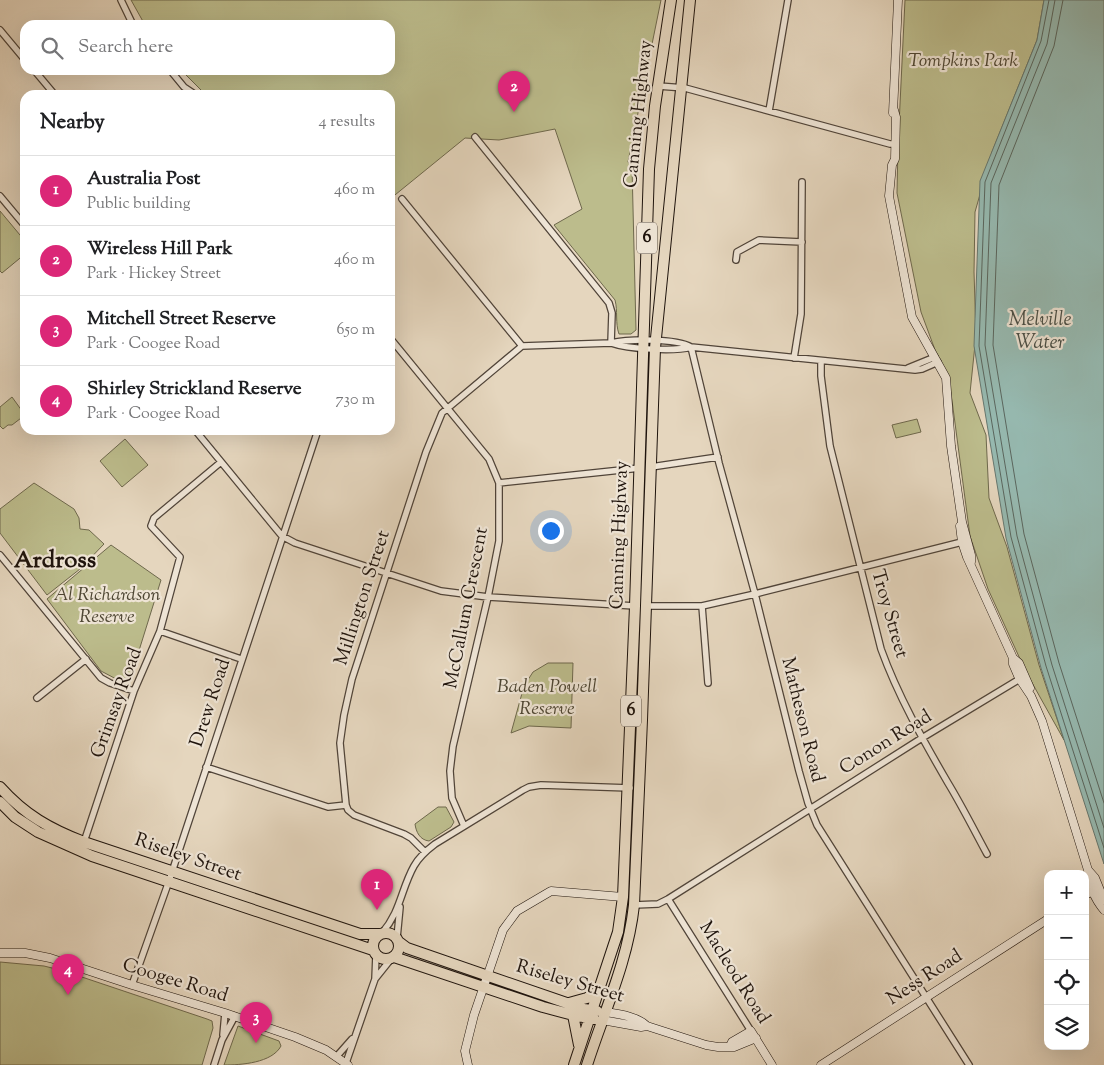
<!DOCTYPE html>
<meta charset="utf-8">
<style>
:root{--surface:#fff;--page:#f2f2f2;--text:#202124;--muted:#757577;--line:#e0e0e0;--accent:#db2777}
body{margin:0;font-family:"Sorts Mill Goudy",serif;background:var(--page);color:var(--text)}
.controls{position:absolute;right:15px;bottom:15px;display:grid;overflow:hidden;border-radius:10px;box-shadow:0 5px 20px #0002}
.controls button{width:45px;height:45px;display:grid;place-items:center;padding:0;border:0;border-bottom:1px solid var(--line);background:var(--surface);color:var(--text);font:25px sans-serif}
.you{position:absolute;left:550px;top:530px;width:18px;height:18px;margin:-12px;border:4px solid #fff;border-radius:50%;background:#1a73e8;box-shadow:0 0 0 8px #1a73e833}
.badge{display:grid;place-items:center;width:32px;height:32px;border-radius:50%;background:var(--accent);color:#fff;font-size:16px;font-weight:700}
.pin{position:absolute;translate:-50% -41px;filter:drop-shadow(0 1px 2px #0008)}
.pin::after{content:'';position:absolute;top:26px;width:18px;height:15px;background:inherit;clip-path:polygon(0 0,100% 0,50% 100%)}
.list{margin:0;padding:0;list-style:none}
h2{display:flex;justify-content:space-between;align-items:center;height:65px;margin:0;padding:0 20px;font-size:21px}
h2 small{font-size:16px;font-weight:400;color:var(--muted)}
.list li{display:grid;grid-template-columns:32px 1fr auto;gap:15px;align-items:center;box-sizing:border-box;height:70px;padding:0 20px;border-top:1px solid var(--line)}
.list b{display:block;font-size:19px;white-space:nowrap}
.list p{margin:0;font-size:16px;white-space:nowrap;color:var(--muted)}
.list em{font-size:16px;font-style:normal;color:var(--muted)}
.icon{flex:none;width:28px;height:28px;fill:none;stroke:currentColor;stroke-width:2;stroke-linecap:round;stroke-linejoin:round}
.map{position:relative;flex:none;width:1104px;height:1065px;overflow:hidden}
.search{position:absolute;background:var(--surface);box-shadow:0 5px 20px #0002;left:20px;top:20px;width:375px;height:55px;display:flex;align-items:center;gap:12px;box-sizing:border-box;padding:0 18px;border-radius:15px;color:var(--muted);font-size:19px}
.panel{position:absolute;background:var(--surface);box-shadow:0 5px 20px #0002;left:20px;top:90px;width:375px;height:345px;border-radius:15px}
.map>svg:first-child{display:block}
.green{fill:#bcbc8c;stroke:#6e684c}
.water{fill:#96b9b0;stroke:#66776f}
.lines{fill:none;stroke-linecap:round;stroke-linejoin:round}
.shore{stroke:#5a665e;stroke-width:1}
.street-casing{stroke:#504439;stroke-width:8}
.secondary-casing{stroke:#1f140d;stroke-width:9}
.highway-casing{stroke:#1f140d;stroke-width:12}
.street{stroke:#eee4d5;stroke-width:5.5}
.secondary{stroke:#eee4d5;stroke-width:8}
.highway{stroke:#e5d6be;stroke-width:10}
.labels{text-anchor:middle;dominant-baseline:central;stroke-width:4.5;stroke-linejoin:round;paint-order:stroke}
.shield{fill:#eee4d5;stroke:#5d5249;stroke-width:1}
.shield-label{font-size:18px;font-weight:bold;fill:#1f140d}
.park-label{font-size:19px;font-style:italic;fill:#4e4633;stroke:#eee4d5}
.street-label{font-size:19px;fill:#1f140d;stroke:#eee4d5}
.water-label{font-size:20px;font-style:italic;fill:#494e46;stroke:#eee4d5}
.district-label{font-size:24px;font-weight:bold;fill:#1f140d;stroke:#eee4d5}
</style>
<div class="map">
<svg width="1104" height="1065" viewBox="0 0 1104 1065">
<rect width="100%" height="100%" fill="#e5d6be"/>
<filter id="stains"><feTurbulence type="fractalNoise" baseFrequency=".004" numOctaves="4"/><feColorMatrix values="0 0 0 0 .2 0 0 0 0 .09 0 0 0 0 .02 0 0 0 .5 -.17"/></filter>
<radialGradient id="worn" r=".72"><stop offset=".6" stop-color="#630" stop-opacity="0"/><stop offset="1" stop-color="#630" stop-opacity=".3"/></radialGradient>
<path class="green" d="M 131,0 L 661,0 L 628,162 L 632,167 L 636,330 L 631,334 L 619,334 C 615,323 618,311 615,300 L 554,225 L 582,209 L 555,129 L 499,140 L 465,138 L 390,199 L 390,95 L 206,95 L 181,70 L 390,70 L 390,25 L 145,25 Z
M 905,0 L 1044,0 L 1037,40 L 992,152 L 975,212 L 974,272 L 976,335 L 970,393 L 986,435 L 989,498 L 1007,547 L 1039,665 L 1064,740 L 1026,672 L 988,589 L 970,536 L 951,393 L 921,312 L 897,193 L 898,146 Z
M 0,211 L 25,241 L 25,254 L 2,273 L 0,271 Z
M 12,397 L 25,415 L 12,425 L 8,425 L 3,429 L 0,426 L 0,407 Z
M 917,419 L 921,432 L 896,438 L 892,425 Z
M 125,439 L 148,465 L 122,487 L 100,461 Z
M 34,483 L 74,509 L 79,518 L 80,529 L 89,530 L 104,544 L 80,569 L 47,595 L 0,533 L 0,509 Z
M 111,545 L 161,580 L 132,673 L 128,680 L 120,681 L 101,671 L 47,599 Z
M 548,663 L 573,663 L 571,728 L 529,726 L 511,733 L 524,686 L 533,672 Z
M 438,807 L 446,807 L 454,822 L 451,827 L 429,841 C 420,840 416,832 415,824 Z
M 0,962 L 44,966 L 64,971 L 207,1019 L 212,1021 L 213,1028 L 202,1065 L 0,1065 Z
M 238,1026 L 279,1041 L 281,1046 C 272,1063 241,1065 224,1065 Z"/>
<path class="water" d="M 1044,0 L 1104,0 L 1104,864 L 1041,668 L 1006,538 L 974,346 L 980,181 L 1037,40 Z"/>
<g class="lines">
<path class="shore" d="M 1049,0 L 1041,41 L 985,182 L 979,346 L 1011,537 L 1046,666 L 1104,848
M 1055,0 L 1047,44 L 991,183 L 985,345 L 1017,536 L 1052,665 L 1104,828
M 1063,0 L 1054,46 L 999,185 L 993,345 L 1024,534 L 1059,663 L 1104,803"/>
<defs>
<path id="street" d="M 121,0 L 133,25
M 0,30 L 25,60
M 34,70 L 55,95
M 170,70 L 184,87 L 196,95
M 658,86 L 685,88 L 890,144 L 895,144
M 769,111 L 788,0
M 475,137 L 609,303 L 612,313 L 611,343
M 0,196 L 25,226
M 402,199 L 522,346
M 736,260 L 737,252 L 759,240 L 802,242
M 390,338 L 489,459 L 499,483 L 499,541 L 488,597 L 453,746 L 450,771 L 452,798 L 464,826
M 611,343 C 628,349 674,352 691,347
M 691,347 L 719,463 L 755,594 L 799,771 L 808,803 L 817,825 L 969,1065
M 794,358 L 801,314 L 802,182
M 821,361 L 821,376 L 830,446 L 881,649 C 898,696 923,740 948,783 C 962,806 974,830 987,854
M 908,368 L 935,357
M 195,430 L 277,530 L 282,536 L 295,543 L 441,591 L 488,597 L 635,606
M 651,467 L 718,457
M 499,483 L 640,468
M 0,555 L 101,678 L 110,683 L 134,691
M 647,606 L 702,606 L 755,594 L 966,541
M 702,606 L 708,683
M 160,631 L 241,659
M 37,698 L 86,659
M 206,767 L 328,807 L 346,805
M 84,842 L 134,691 L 160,631 L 180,557 L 151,526 L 154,518 L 221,462
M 425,852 L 411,838 L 404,834 L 354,815 L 348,810 L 346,805 L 340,743 L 344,715 L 352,679 L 426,452 L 442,413 L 522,346 L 611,343 C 628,339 676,338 691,347 L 915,370 L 922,369 L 938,362
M 668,899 L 751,1031
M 634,905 L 658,904 L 668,899 L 922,738 L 1023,677
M 382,933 C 401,911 401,889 414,866 C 419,857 427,850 435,844 L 523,790 L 529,787 L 541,785 L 630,788
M 397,938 L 400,907
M 375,979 L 376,955
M 132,985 L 169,881 L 318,430
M 223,1035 L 225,1013
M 337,1056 L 352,1039
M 346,1063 L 375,979 L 391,959
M 214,1065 L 222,1040 L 235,1016"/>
<path id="secondary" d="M 894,110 L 896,117 L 895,159 L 892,165 L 889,196 L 912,317 L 946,378 L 951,446 L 962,522 L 971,555 L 971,562
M 893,113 L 898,0
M 960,526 L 962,542 L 967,557 L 1013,658 L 1013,664 L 1019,678 L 1031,696 L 1042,721 L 1088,870 C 1088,883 1095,900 1104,910
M 1013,658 L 1019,663 L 1030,688
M 1088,870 L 1095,878 L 1104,900
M 1085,895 L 1097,889
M 0,953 L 25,953 L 50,958 L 132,985 L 225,1013 L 295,1037 L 326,1050 L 348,1065
M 605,1012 C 618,1014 637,1016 647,1026 L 706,1045 L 718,1047 L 734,1047 L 756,1038
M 602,1020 L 641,1027 L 647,1026
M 730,1046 L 732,1042 L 751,1031 L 772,1065
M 468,1065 L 465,1051 L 474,1015 L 503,930 L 517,911 L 551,891 L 623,897
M 821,1065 L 1048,919"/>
<path id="highway" d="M 0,787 C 25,815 50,829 84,842 L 360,934 L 379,934
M 0,802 L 15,817 L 38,832 L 92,856 L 373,950
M373 946a13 13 0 1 1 26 0a13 13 0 1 1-26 0Z
M 399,942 L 407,948 L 584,1009 L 597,1011
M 394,957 L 543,1007 L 573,1015 L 594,1019
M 569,1003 L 587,998 L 598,992
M 573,1015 L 579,1045
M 574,1065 L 613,947 L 618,932 L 623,897 L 635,606 L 649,169 L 655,106 L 671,0
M 587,1065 C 604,1012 628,961 634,905 L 642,720 L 655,348 L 690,0"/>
</defs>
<use href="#street" class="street-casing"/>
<use href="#secondary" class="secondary-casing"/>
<use href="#highway" class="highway-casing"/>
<use href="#street" class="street"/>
<use href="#secondary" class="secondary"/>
<use href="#highway" class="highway"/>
</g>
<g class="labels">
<g class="shield">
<rect x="637" y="222.5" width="20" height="31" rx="4"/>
<rect x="621" y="695.5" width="20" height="31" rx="4"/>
</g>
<g class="shield-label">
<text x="647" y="238">6</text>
<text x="631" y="711">6</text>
</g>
<g class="park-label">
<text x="963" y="61">Tompkins Park</text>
<text x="107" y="595">Al Richardson<tspan x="107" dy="22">Reserve</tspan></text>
<text x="547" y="687">Baden Powell<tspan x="547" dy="22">Reserve</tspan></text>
</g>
<g class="street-label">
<text transform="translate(639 114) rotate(-84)">Canning Highway</text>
<text transform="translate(620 535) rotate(-88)">Canning Highway</text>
<text transform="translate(363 598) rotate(-72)">Millington Street</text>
<text transform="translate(467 608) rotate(-79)">McCallum Crescent</text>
<text transform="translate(889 614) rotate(74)">Troy Street</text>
<text transform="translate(117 703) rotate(-70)">Grimsay Road</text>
<text transform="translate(211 703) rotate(-72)">Drew Road</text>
<text transform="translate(802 720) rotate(76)">Matheson Road</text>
<text transform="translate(886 743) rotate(-32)">Conon Road</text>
<text transform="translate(188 858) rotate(19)">Riseley Street</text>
<text transform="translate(734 973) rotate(58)">Macleod Road</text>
<text transform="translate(925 978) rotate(-33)">Ness Road</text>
<text transform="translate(175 981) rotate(17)">Coogee Road</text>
<text transform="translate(570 982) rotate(16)">Riseley Street</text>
</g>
<g class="water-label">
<text x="1040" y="320">Melville<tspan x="1040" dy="23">Water</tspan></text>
</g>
<g class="district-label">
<text x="55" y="561">Ardross</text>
</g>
</g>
<rect width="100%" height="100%" filter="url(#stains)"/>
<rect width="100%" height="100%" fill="url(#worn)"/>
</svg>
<div class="controls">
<button>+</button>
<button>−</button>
<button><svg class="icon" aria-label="locate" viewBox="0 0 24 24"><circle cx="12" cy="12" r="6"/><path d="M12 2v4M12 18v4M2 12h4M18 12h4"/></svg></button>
<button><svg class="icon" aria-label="layers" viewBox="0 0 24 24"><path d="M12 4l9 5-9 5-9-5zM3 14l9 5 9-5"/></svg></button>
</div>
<div class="you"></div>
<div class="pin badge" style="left:377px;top:910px">1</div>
<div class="pin badge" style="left:514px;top:112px">2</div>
<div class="pin badge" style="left:256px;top:1043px">3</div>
<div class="pin badge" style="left:68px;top:995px">4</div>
<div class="search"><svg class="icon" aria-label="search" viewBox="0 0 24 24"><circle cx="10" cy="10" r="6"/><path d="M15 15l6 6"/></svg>Search here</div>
<section class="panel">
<h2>Nearby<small>4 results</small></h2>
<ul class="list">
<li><span class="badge">1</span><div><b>Australia Post</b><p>Public building</p></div><em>460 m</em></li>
<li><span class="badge">2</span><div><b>Wireless Hill Park</b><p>Park · Hickey Street</p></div><em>460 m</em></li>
<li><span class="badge">3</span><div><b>Mitchell Street Reserve</b><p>Park · Coogee Road</p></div><em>650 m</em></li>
<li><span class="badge">4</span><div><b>Shirley Strickland Reserve</b><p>Park · Coogee Road</p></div><em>730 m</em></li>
</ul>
</section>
</div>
